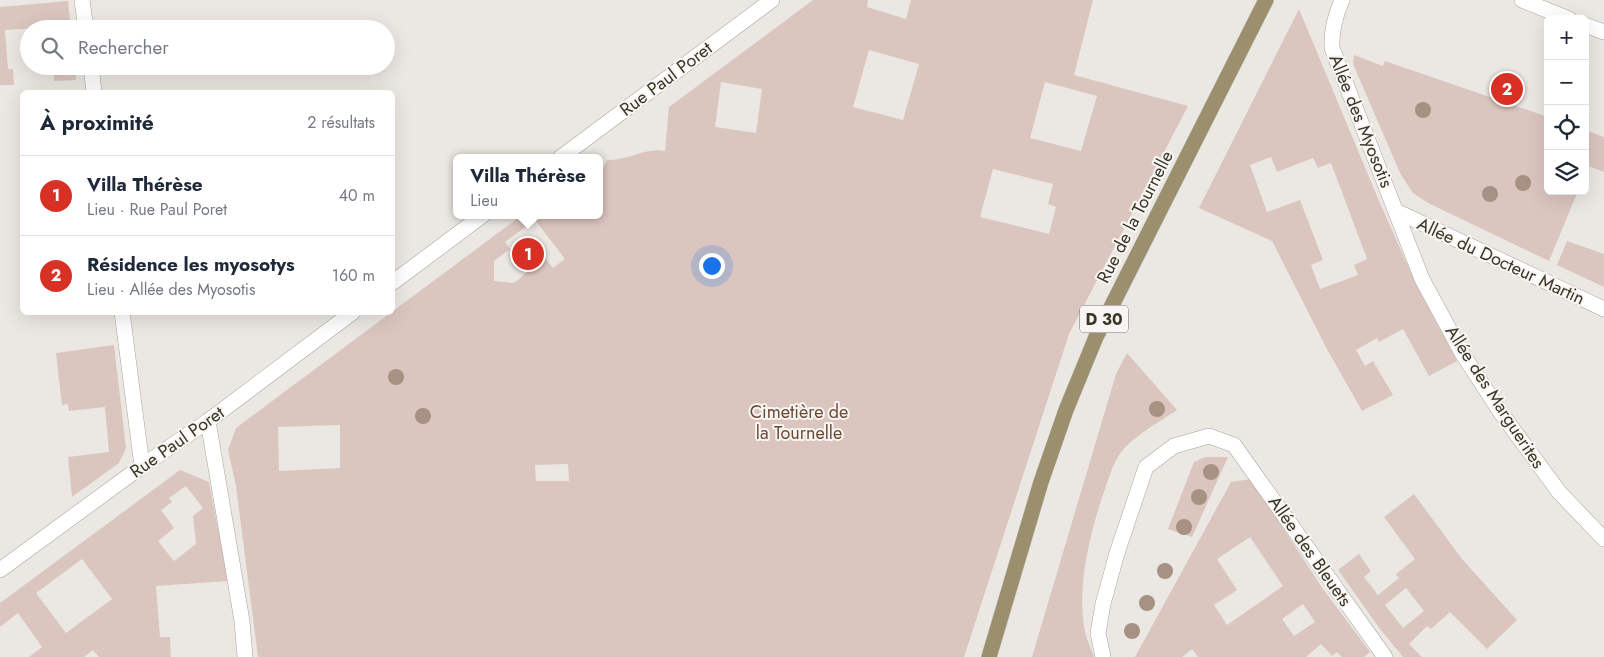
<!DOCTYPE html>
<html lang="fr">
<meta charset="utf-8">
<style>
:root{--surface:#fff;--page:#f6f6f7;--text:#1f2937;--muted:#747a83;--line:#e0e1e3;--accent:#d93025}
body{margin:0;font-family:Jost,sans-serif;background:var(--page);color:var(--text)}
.controls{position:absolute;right:15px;top:15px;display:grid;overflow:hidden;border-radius:8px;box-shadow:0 5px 20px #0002}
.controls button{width:45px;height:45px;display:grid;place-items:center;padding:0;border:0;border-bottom:1px solid var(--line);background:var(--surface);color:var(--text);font:25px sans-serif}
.you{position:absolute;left:711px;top:265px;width:18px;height:18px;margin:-12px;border:4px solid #fff;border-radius:50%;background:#1a73e8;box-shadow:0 0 0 8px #1a73e833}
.badge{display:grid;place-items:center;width:32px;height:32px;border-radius:50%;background:var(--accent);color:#fff;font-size:16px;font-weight:700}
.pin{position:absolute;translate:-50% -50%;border:2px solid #fff;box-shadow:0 1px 5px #0006}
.popup{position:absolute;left:453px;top:154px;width:150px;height:65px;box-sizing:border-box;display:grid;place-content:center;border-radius:8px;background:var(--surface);filter:drop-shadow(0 1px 4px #0005);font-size:16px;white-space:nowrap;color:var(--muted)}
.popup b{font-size:19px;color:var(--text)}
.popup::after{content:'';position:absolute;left:50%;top:100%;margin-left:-10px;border:10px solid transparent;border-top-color:var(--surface)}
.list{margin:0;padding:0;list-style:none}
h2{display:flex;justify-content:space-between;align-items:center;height:65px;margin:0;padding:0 20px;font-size:21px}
h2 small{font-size:16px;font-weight:400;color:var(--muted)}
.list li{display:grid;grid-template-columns:32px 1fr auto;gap:15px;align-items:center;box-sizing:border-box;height:80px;padding:0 20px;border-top:1px solid var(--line)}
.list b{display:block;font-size:19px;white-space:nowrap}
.list p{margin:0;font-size:16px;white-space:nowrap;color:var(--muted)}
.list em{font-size:16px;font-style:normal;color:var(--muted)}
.icon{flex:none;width:28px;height:28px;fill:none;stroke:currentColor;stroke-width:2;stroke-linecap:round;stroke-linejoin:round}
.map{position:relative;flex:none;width:1604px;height:657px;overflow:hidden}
.search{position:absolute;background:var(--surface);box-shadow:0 5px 20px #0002;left:20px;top:20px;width:375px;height:55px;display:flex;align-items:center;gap:12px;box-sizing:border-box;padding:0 18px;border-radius:28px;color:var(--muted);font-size:19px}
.panel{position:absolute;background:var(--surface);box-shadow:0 5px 20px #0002;left:20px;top:90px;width:375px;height:225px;border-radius:8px}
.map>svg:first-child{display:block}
.green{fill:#dac6bf;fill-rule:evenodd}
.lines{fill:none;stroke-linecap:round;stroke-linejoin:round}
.street-casing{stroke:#a8a49b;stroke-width:16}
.primary-casing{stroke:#c8c6c2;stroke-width:16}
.street{stroke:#fff;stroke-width:15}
.primary{stroke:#9b8f6d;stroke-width:15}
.tree{fill:#a69183}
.labels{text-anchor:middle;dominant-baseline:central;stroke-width:4;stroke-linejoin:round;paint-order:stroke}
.shield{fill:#f8f6f4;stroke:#746f63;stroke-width:1}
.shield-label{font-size:16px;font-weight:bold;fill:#3b3525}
.street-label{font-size:18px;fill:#3b3525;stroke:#f8f6f4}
.park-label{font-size:18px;fill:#6d4a34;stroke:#f8f6f4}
</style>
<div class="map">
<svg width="1604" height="657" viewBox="0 0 1604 657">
<rect width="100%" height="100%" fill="#ebe8e3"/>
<path class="green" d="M 813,0 L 868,0 L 867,7 L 906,19 L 911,0 L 1093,0 L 1074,75 L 1188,106 L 1069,334 L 964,657 L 258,657 L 236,486 L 228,450 L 236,428 L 522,215 L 599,215 L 599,179 L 607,160 C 627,161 646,147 665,151 L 669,107 ZM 869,50 L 919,64 L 903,120 L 853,107 ZM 721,82 L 762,89 L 756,133 L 715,127 ZM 1045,82 L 1097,96 L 1081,151 L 1030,138 ZM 993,169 L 1053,184 L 1048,204 L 1056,207 L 1049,234 L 980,217 ZM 535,220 L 565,259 L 553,268 L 545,258 L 514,283 L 494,281 L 494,261 L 510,249 L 505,242 ZM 340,425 L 340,468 L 279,471 L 278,427 ZM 568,464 L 569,481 L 536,481 L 535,465 Z
M 68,1 L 71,29 L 37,28 L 5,30 L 8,69 L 13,69 L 14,85 L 0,85 L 0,7 Z
M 1299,9 L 1379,201 L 1417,286 L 1457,361 L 1429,376 L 1403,329 L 1379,342 L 1377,338 L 1356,350 L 1365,366 L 1373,361 L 1393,395 L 1362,411 L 1328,351 L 1272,241 L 1199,208 ZM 1271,157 L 1277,172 L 1313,158 L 1318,168 L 1331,163 L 1367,259 L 1354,265 L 1358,275 L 1320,289 L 1311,265 L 1323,260 L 1300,200 L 1267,212 L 1250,165 Z
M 1354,55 L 1383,66 L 1385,61 L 1548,117 L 1548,191 L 1578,191 L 1549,261 L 1428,203 L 1413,193 L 1401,175 L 1353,64 Z
M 54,66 L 75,66 L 76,80 L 54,81 Z
M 1585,130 L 1604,137 L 1604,172 L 1588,166 L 1585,172 Z
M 1567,241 L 1604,254 L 1604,287 L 1557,265 Z
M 114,345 L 126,448 L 119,463 L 72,497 L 68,457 L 109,452 L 105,407 L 69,411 L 68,404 L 62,405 L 56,353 Z
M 1127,353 L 1177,410 C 1162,420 1133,437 1122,451 C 1114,461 1109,477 1105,489 C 1090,532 1075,591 1086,636 C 1088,643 1092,650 1094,657 L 1032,657 L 1116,374 Z
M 1205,457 L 1228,457 L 1192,537 L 1168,529 L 1194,462 Z
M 180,470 L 209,482 L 228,581 L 156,586 L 160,637 L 170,637 L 171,657 L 99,657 L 93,650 L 84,657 L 29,657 L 42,647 L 18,613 L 0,627 L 0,603 ZM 186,486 L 203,508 L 193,516 L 196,544 L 174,561 L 158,541 L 174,528 L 161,510 L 172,502 L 169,498 ZM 82,559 L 112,599 L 66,633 L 36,593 Z
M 1251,479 L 1323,589 L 1370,652 L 1364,657 L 1342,657 L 1337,652 L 1332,656 L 1321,644 L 1306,657 L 1198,657 L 1192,649 L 1182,657 L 1135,657 L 1231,482 ZM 1250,537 L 1283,586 L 1227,625 L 1214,605 L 1237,590 L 1217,559 ZM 1303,604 L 1315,622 L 1294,636 L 1282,619 Z
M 1414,494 L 1462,559 L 1517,620 L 1487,649 L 1450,612 L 1431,629 L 1427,626 L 1409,644 L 1422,657 L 1403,657 L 1380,629 L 1338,570 L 1359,554 L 1371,571 L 1364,577 L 1378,595 L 1399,578 L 1396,574 L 1415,559 L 1384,517 ZM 1406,588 L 1424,611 L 1403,628 L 1385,605 Z"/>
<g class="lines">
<defs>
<path id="street" d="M 82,0 L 86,29
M 1342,0 C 1335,16 1331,30 1332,48 L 1422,279 L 1462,353 L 1501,413 L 1559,492 L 1604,539
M 1522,0 L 1569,19
M 1585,25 L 1604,32
M 91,66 L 94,92
M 560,158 L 772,0
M 1398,212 L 1604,309
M 392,283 L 483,215
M 122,312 L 142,466
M 208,421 L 242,621 L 245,657
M 0,570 L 142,466 L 208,421 L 353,312
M 1103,657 L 1098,633 L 1103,604 L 1117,553 L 1146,467 L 1174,446 L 1209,436 L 1234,445 L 1385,657"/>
<path id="primary" d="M 989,657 L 1041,482 L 1066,410 L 1096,337 L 1266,0"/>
</defs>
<use href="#street" class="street-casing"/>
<use href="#primary" class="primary-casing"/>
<use href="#street" class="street"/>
<use href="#primary" class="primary"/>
</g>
<g class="tree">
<circle cx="1423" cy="110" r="8"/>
<circle cx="1523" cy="183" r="8"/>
<circle cx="1490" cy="194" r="8"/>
<circle cx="396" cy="377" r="8"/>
<circle cx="1157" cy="409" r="8"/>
<circle cx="423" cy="416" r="8"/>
<circle cx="1211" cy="472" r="8"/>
<circle cx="1199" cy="497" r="8"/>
<circle cx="1184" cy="527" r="8"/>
<circle cx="1165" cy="571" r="8"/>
<circle cx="1147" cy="603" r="8"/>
<circle cx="1132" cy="631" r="8"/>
</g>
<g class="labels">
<rect class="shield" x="1080" y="305.5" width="48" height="27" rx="4"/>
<g class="shield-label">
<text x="1104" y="319">D 30</text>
</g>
<g class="street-label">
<text transform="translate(666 79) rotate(-37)">Rue Paul Poret</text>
<text transform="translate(1361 121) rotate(68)">Allée des Myosotis</text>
<text transform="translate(1135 217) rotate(-63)">Rue de la Tournelle</text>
<text transform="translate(1501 261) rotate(25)">Allée du Docteur Martin</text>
<text transform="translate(1495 397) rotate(57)">Allée des Marguerites</text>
<text transform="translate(177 442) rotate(-35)">Rue Paul Poret</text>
<text transform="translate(1310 551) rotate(55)">Allée des Bleuets</text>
</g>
<g class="park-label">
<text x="799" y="412">Cimetière de<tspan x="799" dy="21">la Tournelle</tspan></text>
</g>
</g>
</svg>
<div class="controls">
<button>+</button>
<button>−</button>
<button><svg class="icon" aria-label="locate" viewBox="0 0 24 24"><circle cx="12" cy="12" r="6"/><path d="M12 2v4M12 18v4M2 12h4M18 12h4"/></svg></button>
<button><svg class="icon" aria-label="layers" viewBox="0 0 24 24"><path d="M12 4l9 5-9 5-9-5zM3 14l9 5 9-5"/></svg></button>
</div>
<div class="you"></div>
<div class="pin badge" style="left:528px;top:254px">1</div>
<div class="popup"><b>Villa Thérèse</b>Lieu</div>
<div class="pin badge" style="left:1507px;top:89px">2</div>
<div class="search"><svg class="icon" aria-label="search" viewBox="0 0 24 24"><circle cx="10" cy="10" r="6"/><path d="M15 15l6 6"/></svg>Rechercher</div>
<section class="panel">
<h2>À proximité<small>2 résultats</small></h2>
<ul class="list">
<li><span class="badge">1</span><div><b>Villa Thérèse</b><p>Lieu · Rue Paul Poret</p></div><em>40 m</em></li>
<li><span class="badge">2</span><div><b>Résidence les myosotys</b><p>Lieu · Allée des Myosotis</p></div><em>160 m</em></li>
</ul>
</section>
</div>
